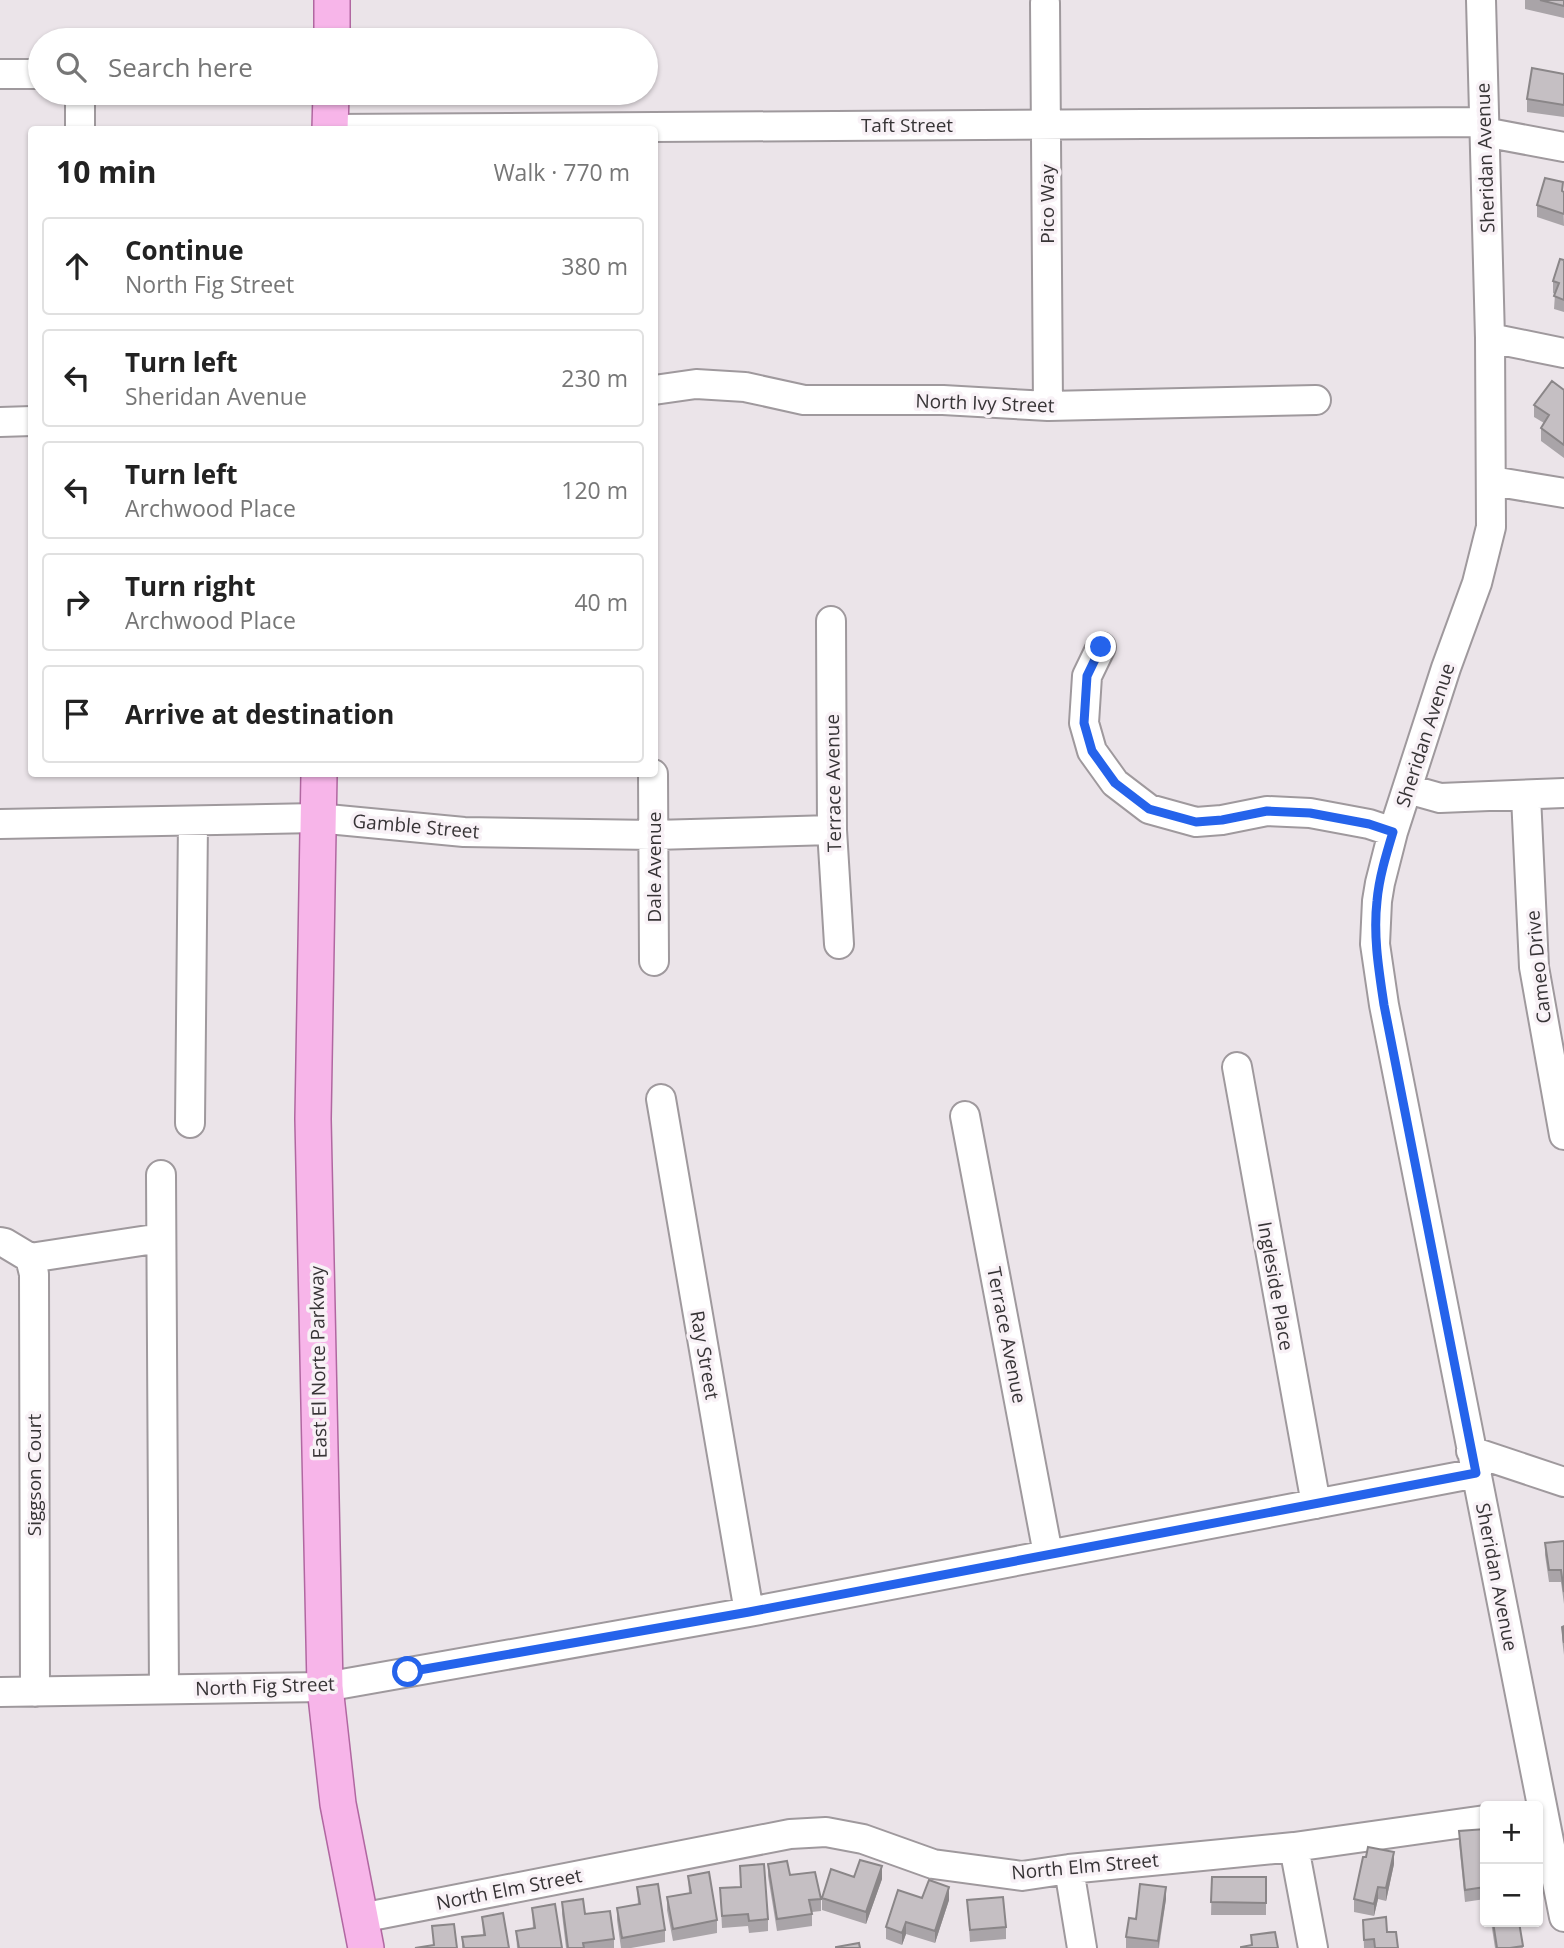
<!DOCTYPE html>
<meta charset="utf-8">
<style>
:root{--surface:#fff;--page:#f6f6f6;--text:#222;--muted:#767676;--line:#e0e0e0}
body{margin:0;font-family:"Open Sans",sans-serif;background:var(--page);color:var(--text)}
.controls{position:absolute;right:21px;bottom:21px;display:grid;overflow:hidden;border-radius:7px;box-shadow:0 2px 5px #0004}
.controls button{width:63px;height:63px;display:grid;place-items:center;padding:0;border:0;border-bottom:2px solid var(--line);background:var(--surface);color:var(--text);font:35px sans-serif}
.stop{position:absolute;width:21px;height:21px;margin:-16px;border:5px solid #2563eb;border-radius:50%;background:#fff}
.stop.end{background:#2563eb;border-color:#fff;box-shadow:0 2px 7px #0008}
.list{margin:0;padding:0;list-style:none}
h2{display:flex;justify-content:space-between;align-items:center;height:91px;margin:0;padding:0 28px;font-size:30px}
h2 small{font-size:23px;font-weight:400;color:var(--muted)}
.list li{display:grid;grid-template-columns:46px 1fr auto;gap:21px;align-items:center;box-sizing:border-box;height:98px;margin:0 14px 14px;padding:0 14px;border:2px solid var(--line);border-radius:7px}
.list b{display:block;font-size:26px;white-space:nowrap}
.list p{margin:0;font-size:23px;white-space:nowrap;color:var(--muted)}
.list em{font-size:23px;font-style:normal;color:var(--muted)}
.icon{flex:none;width:38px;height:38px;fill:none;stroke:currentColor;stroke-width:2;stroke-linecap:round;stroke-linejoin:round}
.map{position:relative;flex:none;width:1564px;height:1948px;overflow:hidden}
.search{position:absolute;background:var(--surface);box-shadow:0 2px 5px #0004;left:28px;top:28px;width:630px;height:77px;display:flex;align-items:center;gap:18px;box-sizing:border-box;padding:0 24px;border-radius:38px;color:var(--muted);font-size:26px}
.panel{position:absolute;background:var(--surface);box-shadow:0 2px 5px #0004;left:28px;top:126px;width:630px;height:651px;border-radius:7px}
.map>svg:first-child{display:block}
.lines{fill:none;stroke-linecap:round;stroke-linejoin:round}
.minor-casing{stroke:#9f999d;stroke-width:32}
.major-casing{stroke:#b167a1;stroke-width:38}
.minor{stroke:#fff;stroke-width:28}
.major{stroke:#f7b5e9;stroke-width:35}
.wall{fill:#a9a4a8}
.shaded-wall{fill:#8a8688}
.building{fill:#c5bfc3;stroke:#8a8688;stroke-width:2}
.route{stroke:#2563eb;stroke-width:9}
.labels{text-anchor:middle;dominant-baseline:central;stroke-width:7;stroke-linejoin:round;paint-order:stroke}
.street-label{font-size:19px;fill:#373436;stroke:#f8f1f6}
</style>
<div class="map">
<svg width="1564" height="1948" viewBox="0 0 1564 1948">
<rect width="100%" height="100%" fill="#ebe4e9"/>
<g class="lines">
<defs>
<path id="minor" d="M 1481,0 L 1490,338 L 1491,527 L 1477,583 L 1446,668 L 1393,832 L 1380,883 L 1377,901 L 1375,944 L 1384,1005 L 1564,1917
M 1045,3 L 1048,406
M 0,74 L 40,74
M 330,129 L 1484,122
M 80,130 L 80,93
M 1484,132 L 1564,147
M 1490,338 L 1564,353
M 654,390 L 696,384 L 745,387 L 804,400 L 943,400 L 1048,406 L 1316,400
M 0,422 L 32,421
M 1492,481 L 1564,493
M 831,621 L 832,830 L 839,944
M 1101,647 L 1087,676 L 1084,723 L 1092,751 L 1115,783 L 1149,809 L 1196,822 L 1222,820 L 1267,811 L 1310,813 L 1369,824 L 1393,832
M 653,774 L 654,961
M 1408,789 L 1440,798 L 1564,793
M 1526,796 L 1534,967 L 1564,1135
M 0,824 L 317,818 L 464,832 L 654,835 L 832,830
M 1237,1067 L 1316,1504
M 661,1099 L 749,1612
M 965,1116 L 1048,1554
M 190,1123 L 193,821
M 161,1175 L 164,1689
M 0,1242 L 5,1243 L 30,1258
M 30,1258 L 34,1274 L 35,1692
M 30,1258 L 161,1238
M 1471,1451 L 1564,1482
M 0,1692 L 325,1687 L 749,1612 L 1477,1473
M 1294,1847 L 1313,1948
M 1069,1869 L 1082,1948
M 361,1918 L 790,1834 L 826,1832 L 863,1839 L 933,1864 L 1022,1876 L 1069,1869 L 1294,1847 L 1485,1820"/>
<path id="major" d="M 332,40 L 332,0
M 330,130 L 331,93
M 319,774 L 313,1119 L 325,1687 L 338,1804 L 366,1948"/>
</defs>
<use href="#minor" class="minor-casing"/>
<use href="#major" class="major-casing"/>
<use href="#minor" class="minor"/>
<use href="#major" class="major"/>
</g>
<path class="wall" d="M 1525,0 L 1564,0 L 1564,18 L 1525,9 Z
M 1564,74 L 1564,117 L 1527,112 L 1527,99 Z
M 1563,192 L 1564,226 L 1537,217 L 1537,205 Z
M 1564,260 L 1564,312 L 1554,309 L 1555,294 L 1553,293 L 1553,281 Z
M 1564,390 L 1564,458 L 1541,441 L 1541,428 L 1544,423 L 1534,417 L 1534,405 Z
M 1564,1541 L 1564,1604 L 1561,1582 L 1549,1582 L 1545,1555 L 1545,1543 Z
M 1564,1626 L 1564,1655 L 1562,1639 L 1562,1627 Z
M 1485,1829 L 1485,1899 L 1465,1902 L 1459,1843 L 1459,1831 Z
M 768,1864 L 821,1899 L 821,1911 L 812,1912 L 812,1926 L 777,1931 L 768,1876 Z
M 1394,1864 L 1386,1901 L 1378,1899 L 1374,1916 L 1354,1912 L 1354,1899 Z
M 740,1866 L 768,1919 L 768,1931 L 749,1933 L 748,1926 L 722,1928 L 720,1888 L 740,1887 Z
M 688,1876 L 717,1920 L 717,1933 L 673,1941 L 667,1910 L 667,1897 L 689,1893 Z
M 854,1877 L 882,1879 L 866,1924 L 822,1910 L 822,1898 Z
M 1212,1877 L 1266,1877 L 1266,1915 L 1211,1915 Z
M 637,1887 L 665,1930 L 665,1942 L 631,1948 L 621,1948 L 617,1920 L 617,1908 L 638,1905 Z
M 922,1898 L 949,1900 L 935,1943 L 906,1934 L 902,1945 L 886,1939 L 886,1927 Z
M 1166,1899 L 1159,1948 L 1126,1948 L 1126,1937 L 1136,1919 Z
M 967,1900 L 1006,1927 L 1006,1939 L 970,1942 Z
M 562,1902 L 585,1914 L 614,1939 L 614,1948 L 566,1948 L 562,1914 Z
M 532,1908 L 562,1948 L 517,1948 L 516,1931 L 533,1929 Z
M 482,1917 L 509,1948 L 462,1948 L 462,1937 L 483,1935 Z
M 1363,1920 L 1387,1932 L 1398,1948 L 1364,1948 Z
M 1491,1922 L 1519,1922 L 1523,1948 L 1495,1948 Z"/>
<path class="shaded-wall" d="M 1394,1852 L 1394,1864 L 1386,1901 L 1386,1888 Z
M 882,1866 L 882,1879 L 866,1924 L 866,1912 Z
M 949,1887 L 949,1900 L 935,1943 L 935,1931 Z
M 1166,1887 L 1166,1899 L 1158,1948 L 1158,1941 Z
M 1378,1887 L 1378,1899 L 1374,1916 L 1374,1904 Z
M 906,1922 L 906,1934 L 902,1945 L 902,1933 Z"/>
<path class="building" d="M 1540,0 L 1564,0 L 1564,6 Z
M 1532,68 L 1564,74 L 1564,105 L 1527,99 Z
M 1545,178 L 1563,182 L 1562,191 L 1564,192 L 1564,214 L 1537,205 Z
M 1560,259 L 1564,260 L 1564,300 L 1554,296 L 1559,283 L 1553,281 Z
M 1552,381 L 1564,390 L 1564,445 L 1541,428 L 1549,415 L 1534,405 Z
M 1564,1541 L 1564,1592 L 1561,1570 L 1549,1570 L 1545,1543 Z
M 1564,1626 L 1564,1643 L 1562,1627 Z
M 1485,1829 L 1485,1887 L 1465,1890 L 1459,1831 Z
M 1368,1847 L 1394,1852 L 1386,1888 L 1378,1887 L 1374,1904 L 1354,1899 L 1363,1857 L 1366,1857 Z
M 860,1860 L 882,1866 L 866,1912 L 822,1898 L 831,1869 L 854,1877 Z
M 787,1861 L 790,1875 L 815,1872 L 821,1899 L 809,1900 L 812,1914 L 777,1919 L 768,1864 Z
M 764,1864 L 768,1919 L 749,1921 L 748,1914 L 722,1916 L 720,1888 L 741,1887 L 740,1866 Z
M 709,1872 L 717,1920 L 673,1929 L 667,1897 L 691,1893 L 688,1876 Z
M 1212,1877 L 1266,1877 L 1266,1903 L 1211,1902 Z
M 929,1880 L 949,1887 L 935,1931 L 906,1922 L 902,1933 L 886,1927 L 898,1890 L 922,1898 Z
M 658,1884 L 665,1930 L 622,1938 L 617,1908 L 640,1904 L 637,1887 Z
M 1140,1884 L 1166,1887 L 1158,1941 L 1126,1937 L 1129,1918 L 1136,1919 Z
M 1003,1897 L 1006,1927 L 970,1930 L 967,1900 Z
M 583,1899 L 585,1914 L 610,1911 L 614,1939 L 583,1943 L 584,1948 L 568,1948 L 562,1902 Z
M 555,1904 L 562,1948 L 519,1948 L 516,1931 L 535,1928 L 532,1908 Z
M 503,1913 L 509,1948 L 464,1948 L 462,1937 L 485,1935 L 482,1917 Z
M 1386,1917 L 1387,1932 L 1396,1932 L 1398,1948 L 1375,1948 L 1374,1939 L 1364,1940 L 1363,1920 Z
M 1493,1922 L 1519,1922 L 1523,1946 L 1510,1948 L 1497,1948 Z
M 454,1924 L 457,1948 L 415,1948 L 434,1945 L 432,1926 Z
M 1275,1932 L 1278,1948 L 1241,1948 L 1241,1947 L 1252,1945 L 1251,1935 Z
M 859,1943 L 860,1948 L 836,1948 L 836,1947 Z"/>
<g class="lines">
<path class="route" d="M 408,1672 L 749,1612 L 1476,1473 L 1384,1005 C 1379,971 1373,936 1377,901 C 1379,878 1386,855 1393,832 L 1369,824 L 1310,813 L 1267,811 L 1222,820 L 1196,822 L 1149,809 L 1115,783 L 1092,751 L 1084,723 L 1087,676 L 1101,647"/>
</g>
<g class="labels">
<g class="street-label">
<text x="907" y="125">Taft Street</text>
<text transform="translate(1485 158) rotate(-92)">Sheridan Avenue</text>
<text transform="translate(1047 204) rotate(-90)">Pico Way</text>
<text transform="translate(985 403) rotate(2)">North Ivy Street</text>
<text transform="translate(1425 735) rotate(-72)">Sheridan Avenue</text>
<text transform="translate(833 783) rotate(-91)">Terrace Avenue</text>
<text transform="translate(416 826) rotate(5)">Gamble Street</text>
<text transform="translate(654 867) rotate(-90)">Dale Avenue</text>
<text transform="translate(1538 967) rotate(-96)">Cameo Drive</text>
<text transform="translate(1276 1286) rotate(80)">Ingleside Place</text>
<text transform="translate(1007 1335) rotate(79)">Terrace Avenue</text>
<text transform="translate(705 1355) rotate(80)">Ray Street</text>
<text transform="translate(318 1362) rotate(-91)">East El Norte Parkway</text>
<text transform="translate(34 1475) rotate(-90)">Siggson Court</text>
<text transform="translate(1497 1577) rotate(79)">Sheridan Avenue</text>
<text transform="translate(265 1686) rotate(-2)">North Fig Street</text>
<text transform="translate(1085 1866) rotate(-5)">North Elm Street</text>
<text transform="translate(509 1889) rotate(-11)">North Elm Street</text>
</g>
</g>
</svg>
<div class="controls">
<button>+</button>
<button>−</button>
</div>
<div class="stop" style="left:408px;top:1672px"></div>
<div class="stop end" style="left:1101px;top:647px"></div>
<div class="search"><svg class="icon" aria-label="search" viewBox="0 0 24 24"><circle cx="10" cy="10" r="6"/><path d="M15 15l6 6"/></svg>Search here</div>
<section class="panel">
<h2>10 min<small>Walk · 770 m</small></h2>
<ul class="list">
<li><svg class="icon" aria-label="ahead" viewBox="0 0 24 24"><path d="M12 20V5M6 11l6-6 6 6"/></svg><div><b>Continue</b><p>North Fig Street</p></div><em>380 m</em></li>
<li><svg class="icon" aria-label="left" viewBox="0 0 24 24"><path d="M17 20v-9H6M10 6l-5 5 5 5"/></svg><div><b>Turn left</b><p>Sheridan Avenue</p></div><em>230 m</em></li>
<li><svg class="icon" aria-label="left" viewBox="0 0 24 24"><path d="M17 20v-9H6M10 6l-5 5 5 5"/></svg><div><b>Turn left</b><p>Archwood Place</p></div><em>120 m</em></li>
<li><svg class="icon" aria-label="right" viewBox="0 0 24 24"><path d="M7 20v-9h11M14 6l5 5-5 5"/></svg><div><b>Turn right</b><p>Archwood Place</p></div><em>40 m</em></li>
<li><svg class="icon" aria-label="arrive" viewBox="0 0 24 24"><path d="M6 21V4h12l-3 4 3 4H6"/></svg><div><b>Arrive at destination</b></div></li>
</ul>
</section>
</div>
